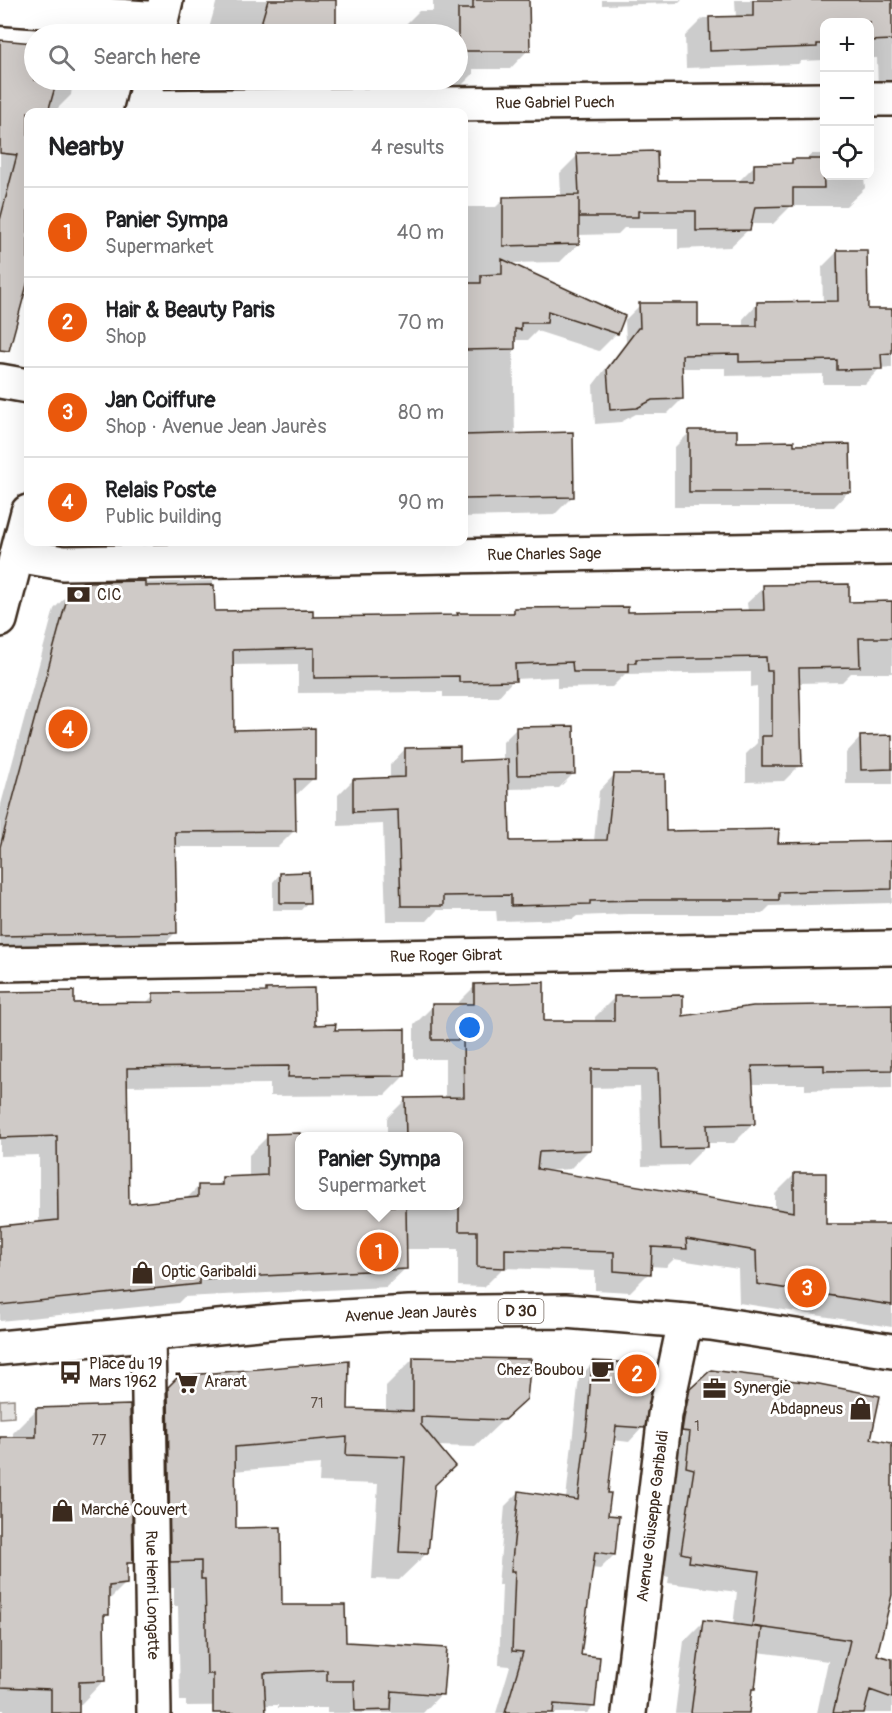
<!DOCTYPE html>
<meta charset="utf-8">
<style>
:root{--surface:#fff;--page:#f6f6f6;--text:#202124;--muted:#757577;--line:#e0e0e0;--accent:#ea580c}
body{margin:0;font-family:Pangolin,sans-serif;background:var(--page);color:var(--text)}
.controls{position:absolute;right:18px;top:18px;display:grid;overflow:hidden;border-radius:12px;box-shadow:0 6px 24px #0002}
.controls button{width:54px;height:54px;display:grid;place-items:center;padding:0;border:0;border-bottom:2px solid var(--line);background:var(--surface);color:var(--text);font:30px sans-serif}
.you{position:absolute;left:470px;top:1028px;width:21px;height:21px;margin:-15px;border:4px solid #fff;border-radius:50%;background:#1a73e8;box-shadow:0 0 0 9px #1a73e833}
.badge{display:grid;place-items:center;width:39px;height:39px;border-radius:50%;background:var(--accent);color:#fff;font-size:20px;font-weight:700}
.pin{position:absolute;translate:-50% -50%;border:3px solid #fff;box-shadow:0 2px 6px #0006}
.popup{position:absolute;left:295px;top:1132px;width:168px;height:78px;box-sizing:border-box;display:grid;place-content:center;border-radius:12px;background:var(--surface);filter:drop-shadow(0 2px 4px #0005);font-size:20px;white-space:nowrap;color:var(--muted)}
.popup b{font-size:22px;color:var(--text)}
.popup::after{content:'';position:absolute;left:50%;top:100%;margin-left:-12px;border:12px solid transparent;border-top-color:var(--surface)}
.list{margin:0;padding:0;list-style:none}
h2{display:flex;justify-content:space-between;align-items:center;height:78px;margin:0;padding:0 24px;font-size:26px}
h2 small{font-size:20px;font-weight:400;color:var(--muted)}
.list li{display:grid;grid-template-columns:39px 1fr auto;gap:18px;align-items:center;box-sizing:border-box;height:90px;padding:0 24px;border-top:2px solid var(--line)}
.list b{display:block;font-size:22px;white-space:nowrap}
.list p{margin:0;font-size:20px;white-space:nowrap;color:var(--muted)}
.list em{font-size:20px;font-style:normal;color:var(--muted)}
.icon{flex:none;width:33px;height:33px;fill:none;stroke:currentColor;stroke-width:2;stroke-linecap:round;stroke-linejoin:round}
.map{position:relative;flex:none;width:892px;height:1713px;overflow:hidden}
.search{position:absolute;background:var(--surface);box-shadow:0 6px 24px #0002;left:24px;top:24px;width:444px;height:66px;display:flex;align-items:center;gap:15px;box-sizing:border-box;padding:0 21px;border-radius:33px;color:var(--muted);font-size:22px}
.panel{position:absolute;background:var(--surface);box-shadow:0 6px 24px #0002;left:24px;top:108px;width:444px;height:438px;border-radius:12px}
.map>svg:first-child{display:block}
.green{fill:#e2e0de;stroke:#8e857e;stroke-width:1.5}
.shadow{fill:#0003}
.building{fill:#cfcac7;stroke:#3b2a1e;stroke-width:1.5}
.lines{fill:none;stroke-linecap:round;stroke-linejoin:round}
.street-casing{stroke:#3b2a1e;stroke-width:38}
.primary-casing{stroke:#3b2a1e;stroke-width:38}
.street{stroke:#fff;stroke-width:33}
.primary{stroke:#fff;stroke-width:33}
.labels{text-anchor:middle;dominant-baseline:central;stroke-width:6;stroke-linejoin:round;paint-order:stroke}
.number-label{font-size:14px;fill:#605248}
.shield{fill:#fff;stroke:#766a62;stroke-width:1.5}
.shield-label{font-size:15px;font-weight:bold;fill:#3b2a1e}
.street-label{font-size:16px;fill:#3b2a1e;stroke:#fff}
.poi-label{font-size:16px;fill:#3b2a1e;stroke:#fff;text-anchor:start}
</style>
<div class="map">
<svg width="892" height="1713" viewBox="0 0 892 1713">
<rect width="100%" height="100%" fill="#fff"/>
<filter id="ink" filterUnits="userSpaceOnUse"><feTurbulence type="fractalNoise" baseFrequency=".0167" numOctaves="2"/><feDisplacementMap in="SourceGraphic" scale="12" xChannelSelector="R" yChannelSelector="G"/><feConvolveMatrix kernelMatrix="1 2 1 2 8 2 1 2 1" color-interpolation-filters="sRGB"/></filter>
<g filter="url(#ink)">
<path class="green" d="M 14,1399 L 14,1417 L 0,1418 L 0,1400 Z"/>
<path class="shadow" d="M 217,0 L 334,0 L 334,29 L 402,28 L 419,11 L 433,11 L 433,0 L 527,0 L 528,50 L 510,69 L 473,69 L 473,74 L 455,92 L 244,97 L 232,82 L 233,80 L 458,80 L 458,34 L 246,34 L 246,31 L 208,32 Z
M 602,0 L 682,0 L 679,3 L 602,5 Z
M 735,0 L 892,0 L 892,90 L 878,90 L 877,58 L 870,58 L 870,22 L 824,22 L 824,60 L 801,61 L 798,64 L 686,68 L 685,36 L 703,18 L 736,18 Z
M 0,41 L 34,44 L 34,80 L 73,80 L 71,95 L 54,112 L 28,112 L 28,275 L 12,338 L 0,350 Z
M 812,154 L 824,154 L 824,176 L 864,176 L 865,188 L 846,206 L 791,206 L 773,224 L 750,224 L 749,229 L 730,247 L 678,249 L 678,228 L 624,228 L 618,234 L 578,235 L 578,244 L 560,262 L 507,263 L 617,333 L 599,351 L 537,331 L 528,340 L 513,340 L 515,435 L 572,497 L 554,515 L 464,517 L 464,207 L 496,207 L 504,199 L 561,197 L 560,173 L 578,155 L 656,182 L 738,182 L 754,166 L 788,165 L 793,160 L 805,160 Z
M 837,252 L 866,311 L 892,310 L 892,367 L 880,368 L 865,384 L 823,384 L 823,374 L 725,376 L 725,368 L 681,368 L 682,399 L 667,414 L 636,414 L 621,422 L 595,424 L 593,385 L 626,342 L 625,320 L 640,305 L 696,327 L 743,327 L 743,319 L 757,304 L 823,303 L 822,267 Z
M 690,432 L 735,444 L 793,446 L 849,491 L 834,507 L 674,507 L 674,448 Z
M 70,542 L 284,542 L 275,551 L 85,561 L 70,544 Z
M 213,581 L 213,613 L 312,618 L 456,617 L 458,615 L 510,614 L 515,610 L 626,613 L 748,611 L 747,603 L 764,587 L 848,603 L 892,603 L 892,673 L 851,673 L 842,682 L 798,683 L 800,765 L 784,781 L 746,782 L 746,754 L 757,743 L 757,686 L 751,687 L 751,672 L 625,674 L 612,687 L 557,688 L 557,677 L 514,679 L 498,697 L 443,697 L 443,692 L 298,693 L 298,664 L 232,665 L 233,732 L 314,778 L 297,794 L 294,794 L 295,830 L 278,847 L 174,847 L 175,933 L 159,949 L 0,951 L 0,808 L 54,609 L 70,592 L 84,584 Z
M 517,728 L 573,774 L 559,788 L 507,789 L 508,842 L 594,841 L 599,791 L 614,775 L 664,833 L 776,845 L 892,842 L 892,903 L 770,906 L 762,914 L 629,914 L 577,916 L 573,919 L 497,921 L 496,910 L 437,910 L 427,921 L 386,921 L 383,824 L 338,826 L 338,795 L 353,780 L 390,779 L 390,765 L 405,749 L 459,762 L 503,761 L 503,742 Z
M 861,737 L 892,737 L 892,784 L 846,784 L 846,753 Z
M 280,874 L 308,902 L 301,910 L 273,910 L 273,882 Z
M 475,986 L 543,1023 L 595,1022 L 595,1017 L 614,998 L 682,1018 L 892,1005 L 892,1088 L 805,1090 L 805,1084 L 751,1084 L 753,1124 L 734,1143 L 706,1143 L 706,1146 L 687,1165 L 642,1166 L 640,1087 L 590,1088 L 589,1150 L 570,1169 L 542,1171 L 775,1211 L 775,1194 L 794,1175 L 825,1226 L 892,1225 L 892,1327 L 739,1303 L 738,1269 L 674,1259 L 666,1267 L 649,1266 L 649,1273 L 630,1292 L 595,1290 L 595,1271 L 503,1268 L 484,1287 L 458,1286 L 458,1249 L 405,1249 L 406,1268 L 386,1287 L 184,1297 L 178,1303 L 0,1321 L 0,1227 L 39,1223 L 39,1155 L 0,1156 L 0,994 L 73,1004 L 146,1003 L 154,995 L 264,994 L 267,991 L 314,1027 L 334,1032 L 404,1076 L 385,1095 L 270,1096 L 270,1084 L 126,1086 L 127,1206 L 185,1200 L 198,1187 L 215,1187 L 223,1179 L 249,1178 L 249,1155 L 268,1136 L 335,1134 L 335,1136 L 300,1136 L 300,1206 L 458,1206 L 458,1136 L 387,1136 L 387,1118 L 406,1099 L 445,1098 L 445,1059 L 414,1059 L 414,1025 L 433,1006 L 456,1005 Z
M 414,1358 L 526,1398 L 475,1447 L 436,1446 L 427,1553 L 399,1580 L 372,1579 L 378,1484 L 319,1482 L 320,1464 L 233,1471 L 235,1529 L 281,1607 L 344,1644 L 441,1694 L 423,1713 L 327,1713 L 327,1708 L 278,1708 L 278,1705 L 186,1706 L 186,1701 L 180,1701 L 178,1606 L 174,1606 L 174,1588 L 143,1589 L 141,1416 L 180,1377 L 346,1410 L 386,1412 L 386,1386 Z
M 593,1363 L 643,1427 L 629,1442 L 613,1440 L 606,1494 L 606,1516 L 614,1555 L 600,1569 L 591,1568 L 579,1657 L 594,1706 L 587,1713 L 496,1713 L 510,1666 L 499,1665 L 502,1585 L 498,1585 L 505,1506 L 519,1492 L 566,1499 L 579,1377 Z
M 711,1372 L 869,1440 L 892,1445 L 892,1590 L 876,1656 L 892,1661 L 892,1713 L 817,1713 L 828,1661 L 758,1652 L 753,1688 L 750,1691 L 747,1713 L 675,1713 L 684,1641 L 703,1622 L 733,1626 L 737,1592 L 668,1583 L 669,1577 L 660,1575 L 673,1490 L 664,1489 L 668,1412 L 687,1393 L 679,1438 L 682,1439 L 691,1392 L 688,1392 Z
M 36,1410 L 131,1562 L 125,1568 L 126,1583 L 107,1602 L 107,1615 L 103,1619 L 104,1680 L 81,1704 L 77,1704 L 77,1713 L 4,1713 L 4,1710 L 0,1710 L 0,1439 L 13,1439 L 13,1433 Z"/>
<path class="building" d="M 268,0 L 336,0 L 336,28 L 381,27 L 381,34 L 258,34 Z
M 473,0 L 529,0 L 530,51 L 458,51 L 458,9 L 473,9 Z
M 753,0 L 892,0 L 892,40 L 870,41 L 870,22 L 825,22 L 825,44 L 817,44 L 817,47 L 710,51 L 709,17 L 753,16 Z
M 0,40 L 34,43 L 34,80 L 57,80 L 48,112 L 28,112 L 28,281 L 9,351 L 0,350 L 0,220 L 17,155 L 0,153 Z
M 657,151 L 658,181 L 754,181 L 754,164 L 792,163 L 792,159 L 823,159 L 824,188 L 793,188 L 793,206 L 755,207 L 750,230 L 696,231 L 696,211 L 638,211 L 638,217 L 579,217 L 579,198 L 579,244 L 503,246 L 503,197 L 579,195 L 577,153 Z
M 837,250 L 867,250 L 868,309 L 892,309 L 892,353 L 881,354 L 882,369 L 837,370 L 837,360 L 739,362 L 739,354 L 682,355 L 683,399 L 652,400 L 637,408 L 610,410 L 607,369 L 638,328 L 640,328 L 639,303 L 698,303 L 698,326 L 757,326 L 757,302 L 838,301 Z
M 502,259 L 625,316 L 618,334 L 548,311 L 547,323 L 521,323 L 521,330 L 515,329 L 515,349 L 464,350 L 464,283 L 481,283 L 481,275 L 502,274 Z
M 689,430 L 737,430 L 737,442 L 794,441 L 794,445 L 850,444 L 851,492 L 689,492 Z
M 573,432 L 574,497 L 464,499 L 464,435 Z
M 145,581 L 145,586 L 214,585 L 215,611 L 313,610 L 313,617 L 458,615 L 457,613 L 514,613 L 514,608 L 628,607 L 628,612 L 764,610 L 763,585 L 849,584 L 849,602 L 892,601 L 892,638 L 859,638 L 860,667 L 799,668 L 802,766 L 762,766 L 762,736 L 772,736 L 772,671 L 767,671 L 766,657 L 636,659 L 636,663 L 629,663 L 629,672 L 573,672 L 572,662 L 515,664 L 516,681 L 459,682 L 459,676 L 314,678 L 314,648 L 233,650 L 234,730 L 315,728 L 315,779 L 295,779 L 296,831 L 175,832 L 177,933 L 0,936 L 0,847 L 69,591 L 83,582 Z
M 574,726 L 575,774 L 517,775 L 516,727 Z
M 892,735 L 892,769 L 861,770 L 860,736 Z
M 460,747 L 460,761 L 508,759 L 510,841 L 607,840 L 614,774 L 665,774 L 666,831 L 779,829 L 778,843 L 892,841 L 892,889 L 779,892 L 779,900 L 645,900 L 590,901 L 590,904 L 511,906 L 511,895 L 443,896 L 443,906 L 401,906 L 398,810 L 353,812 L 353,779 L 405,777 L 405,748 Z
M 309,872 L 310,903 L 280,903 L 280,873 Z
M 544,982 L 544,1021 L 614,1021 L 614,996 L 683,995 L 683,1016 L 753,1006 L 892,1004 L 892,1070 L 824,1071 L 824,1065 L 752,1066 L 755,1124 L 707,1125 L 708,1147 L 661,1148 L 658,1069 L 591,1069 L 591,1150 L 539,1152 L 537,1169 L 794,1212 L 794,1173 L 826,1173 L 826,1224 L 892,1224 L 892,1305 L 757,1284 L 756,1251 L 686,1239 L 687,1249 L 652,1247 L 651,1274 L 614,1271 L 614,1252 L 505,1249 L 505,1268 L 477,1267 L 477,1231 L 459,1231 L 459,1137 L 406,1137 L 405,1098 L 464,1097 L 463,1040 L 432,1040 L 432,1004 L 474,1004 L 474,984 Z
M 314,988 L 315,1025 L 336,1024 L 335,1030 L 405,1029 L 405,1076 L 288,1077 L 289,1066 L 127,1068 L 129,1204 L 198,1197 L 198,1185 L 222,1185 L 222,1177 L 267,1175 L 267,1134 L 300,1133 L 300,1206 L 406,1206 L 407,1269 L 199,1279 L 199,1284 L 0,1305 L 0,1226 L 58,1220 L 57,1136 L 0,1138 L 0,992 L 74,991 L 74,1003 L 153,1002 L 153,993 L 266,992 L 266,989 Z
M 413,1357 L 531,1359 L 527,1399 L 504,1420 L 421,1417 L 421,1425 L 455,1466 L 435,1485 L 428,1553 L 399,1552 L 405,1457 L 346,1455 L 347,1437 L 235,1447 L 236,1528 L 281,1527 L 282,1605 L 345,1605 L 346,1642 L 447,1648 L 443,1695 L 392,1691 L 391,1710 L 355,1711 L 354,1681 L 327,1681 L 327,1670 L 264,1673 L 266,1713 L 213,1713 L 213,1674 L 207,1674 L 205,1579 L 201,1579 L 201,1561 L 170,1562 L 168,1387 L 179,1376 L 349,1361 L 348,1409 L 413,1411 Z
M 592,1361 L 640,1363 L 653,1381 L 645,1428 L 616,1426 L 608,1493 L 611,1493 L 608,1515 L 619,1516 L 615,1555 L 595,1552 L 581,1655 L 600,1657 L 595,1707 L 554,1704 L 553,1713 L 505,1713 L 523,1652 L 512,1651 L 515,1571 L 511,1571 L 519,1491 L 578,1500 L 588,1415 Z
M 711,1370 L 819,1384 L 880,1396 L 871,1439 L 892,1443 L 892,1595 L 877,1655 L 892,1659 L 892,1698 L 870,1690 L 864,1713 L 833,1713 L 850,1640 L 752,1626 L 759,1571 L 689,1562 L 690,1555 L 681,1553 L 694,1469 L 686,1467 L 690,1432 L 682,1431 L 684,1418 L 690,1389 Z
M 130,1405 L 133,1563 L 127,1563 L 127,1584 L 109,1586 L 109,1615 L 104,1615 L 105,1681 L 79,1682 L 79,1713 L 51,1713 L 51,1689 L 0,1687 L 0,1437 L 36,1437 L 36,1408 Z
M 703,1620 L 762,1628 L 755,1689 L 752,1689 L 749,1713 L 691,1713 Z"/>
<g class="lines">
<defs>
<g id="street">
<path d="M 0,8 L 161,19"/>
<path d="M 870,99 L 892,99"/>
<path id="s1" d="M 143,107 L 824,100"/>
<path d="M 0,381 L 28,386"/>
<path id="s2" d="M 17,555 L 63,563 L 892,548"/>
<path id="s3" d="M 0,964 L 892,948"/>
<path id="s4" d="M 148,1334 L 154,1713"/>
<path id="s5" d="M 629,1713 L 665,1415 L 685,1321"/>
</g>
<g id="primary">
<path d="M 158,34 L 166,0"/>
<path d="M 141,112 L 149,80"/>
<path d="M 0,620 L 28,512"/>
<path id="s6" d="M 0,1348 L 279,1321 L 409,1313 L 565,1311 L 711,1323 L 892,1351"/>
</g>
</defs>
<use href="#street" class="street-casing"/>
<use href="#primary" class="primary-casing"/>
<use href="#street" class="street"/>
<use href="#primary" class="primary"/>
</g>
</g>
<defs>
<symbol id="bank-bare" viewBox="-9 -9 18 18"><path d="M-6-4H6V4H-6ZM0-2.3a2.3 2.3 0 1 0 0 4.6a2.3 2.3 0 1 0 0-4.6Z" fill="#3b2a1e" stroke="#fff" stroke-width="2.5" paint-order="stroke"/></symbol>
<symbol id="shop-bare" viewBox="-9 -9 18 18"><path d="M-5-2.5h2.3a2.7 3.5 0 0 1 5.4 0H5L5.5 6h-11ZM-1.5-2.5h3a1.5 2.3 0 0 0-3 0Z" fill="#3b2a1e" stroke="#fff" stroke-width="2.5" paint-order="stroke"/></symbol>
<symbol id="cafe-bare" viewBox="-9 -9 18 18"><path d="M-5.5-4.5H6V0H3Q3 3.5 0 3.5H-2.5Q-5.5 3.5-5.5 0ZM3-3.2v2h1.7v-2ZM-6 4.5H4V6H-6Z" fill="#3b2a1e" stroke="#fff" stroke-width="2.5" paint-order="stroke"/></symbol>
<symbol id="bus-bare" viewBox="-9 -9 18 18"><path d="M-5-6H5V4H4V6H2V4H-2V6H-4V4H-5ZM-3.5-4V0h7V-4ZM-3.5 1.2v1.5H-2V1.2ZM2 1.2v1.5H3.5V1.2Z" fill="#3b2a1e" stroke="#fff" stroke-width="2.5" paint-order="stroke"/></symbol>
<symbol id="supermarket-bare" viewBox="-9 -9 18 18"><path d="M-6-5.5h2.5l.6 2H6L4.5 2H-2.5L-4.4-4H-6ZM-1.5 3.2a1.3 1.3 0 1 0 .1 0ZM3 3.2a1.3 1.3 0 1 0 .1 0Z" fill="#3b2a1e" stroke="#fff" stroke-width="2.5" paint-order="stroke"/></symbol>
<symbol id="office-bare" viewBox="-9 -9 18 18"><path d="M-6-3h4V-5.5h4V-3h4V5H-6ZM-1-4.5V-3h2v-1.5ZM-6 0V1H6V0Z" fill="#3b2a1e" stroke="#fff" stroke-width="2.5" paint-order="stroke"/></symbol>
</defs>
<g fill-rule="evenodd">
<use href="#bank-bare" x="62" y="578" width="33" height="33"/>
<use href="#shop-bare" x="126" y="1256" width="33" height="33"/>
<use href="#cafe-bare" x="586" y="1354" width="33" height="33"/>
<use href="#bus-bare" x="54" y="1356" width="33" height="33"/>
<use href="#supermarket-bare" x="170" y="1366" width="33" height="33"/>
<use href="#office-bare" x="698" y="1372" width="33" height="33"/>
<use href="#shop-bare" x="844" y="1392" width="33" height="33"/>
<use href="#shop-bare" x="46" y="1494" width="33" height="33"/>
</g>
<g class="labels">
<g class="number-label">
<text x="317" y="1403">71</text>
<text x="697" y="1426">1</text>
<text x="99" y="1440">77</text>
</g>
<rect class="shield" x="498.5" y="1299" width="45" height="24" rx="4.5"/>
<g class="shield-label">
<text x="521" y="1311">D 30</text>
</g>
<g class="street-label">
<text stroke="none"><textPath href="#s1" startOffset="412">Rue Gabriel Puech</textPath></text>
<text stroke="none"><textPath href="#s2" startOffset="528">Rue Charles Sage</textPath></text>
<text stroke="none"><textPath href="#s3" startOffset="446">Rue Roger Gibrat</textPath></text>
<text stroke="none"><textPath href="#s6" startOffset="412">Avenue Jean Jaurès</textPath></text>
<text stroke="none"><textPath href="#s5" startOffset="198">Avenue Giuseppe Garibaldi</textPath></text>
<text stroke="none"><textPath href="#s4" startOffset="261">Rue Henri Longatte</textPath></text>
</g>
<g class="poi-label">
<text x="97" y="595">CIC</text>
<text x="161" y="1272">Optic Garibaldi</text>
<text x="89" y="1364">Place du 19<tspan x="89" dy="18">Mars 1962</tspan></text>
<text x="584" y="1370" text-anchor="end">Chez Boubou</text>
<text x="204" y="1382">Ararat</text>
<text x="733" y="1388">Synergie</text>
<text x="843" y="1409" text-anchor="end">Abdapneus</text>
<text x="81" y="1510">Marché Couvert</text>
</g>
</g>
</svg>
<div class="controls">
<button>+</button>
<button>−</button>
<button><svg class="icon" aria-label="locate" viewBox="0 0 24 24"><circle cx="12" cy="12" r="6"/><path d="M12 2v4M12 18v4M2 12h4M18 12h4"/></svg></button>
</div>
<div class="you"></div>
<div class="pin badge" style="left:379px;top:1252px">1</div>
<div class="popup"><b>Panier Sympa</b>Supermarket</div>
<div class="pin badge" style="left:637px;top:1374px">2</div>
<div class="pin badge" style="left:807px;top:1288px">3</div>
<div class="pin badge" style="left:68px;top:729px">4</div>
<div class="search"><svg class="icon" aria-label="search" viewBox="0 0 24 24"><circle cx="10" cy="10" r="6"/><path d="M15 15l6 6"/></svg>Search here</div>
<section class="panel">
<h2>Nearby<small>4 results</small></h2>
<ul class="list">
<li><span class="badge">1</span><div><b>Panier Sympa</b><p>Supermarket</p></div><em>40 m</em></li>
<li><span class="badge">2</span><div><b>Hair &amp; Beauty Paris</b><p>Shop</p></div><em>70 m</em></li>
<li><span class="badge">3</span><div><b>Jan Coiffure</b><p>Shop · Avenue Jean Jaurès</p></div><em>80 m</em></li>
<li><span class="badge">4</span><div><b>Relais Poste</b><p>Public building</p></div><em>90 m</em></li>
</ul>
</section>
</div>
